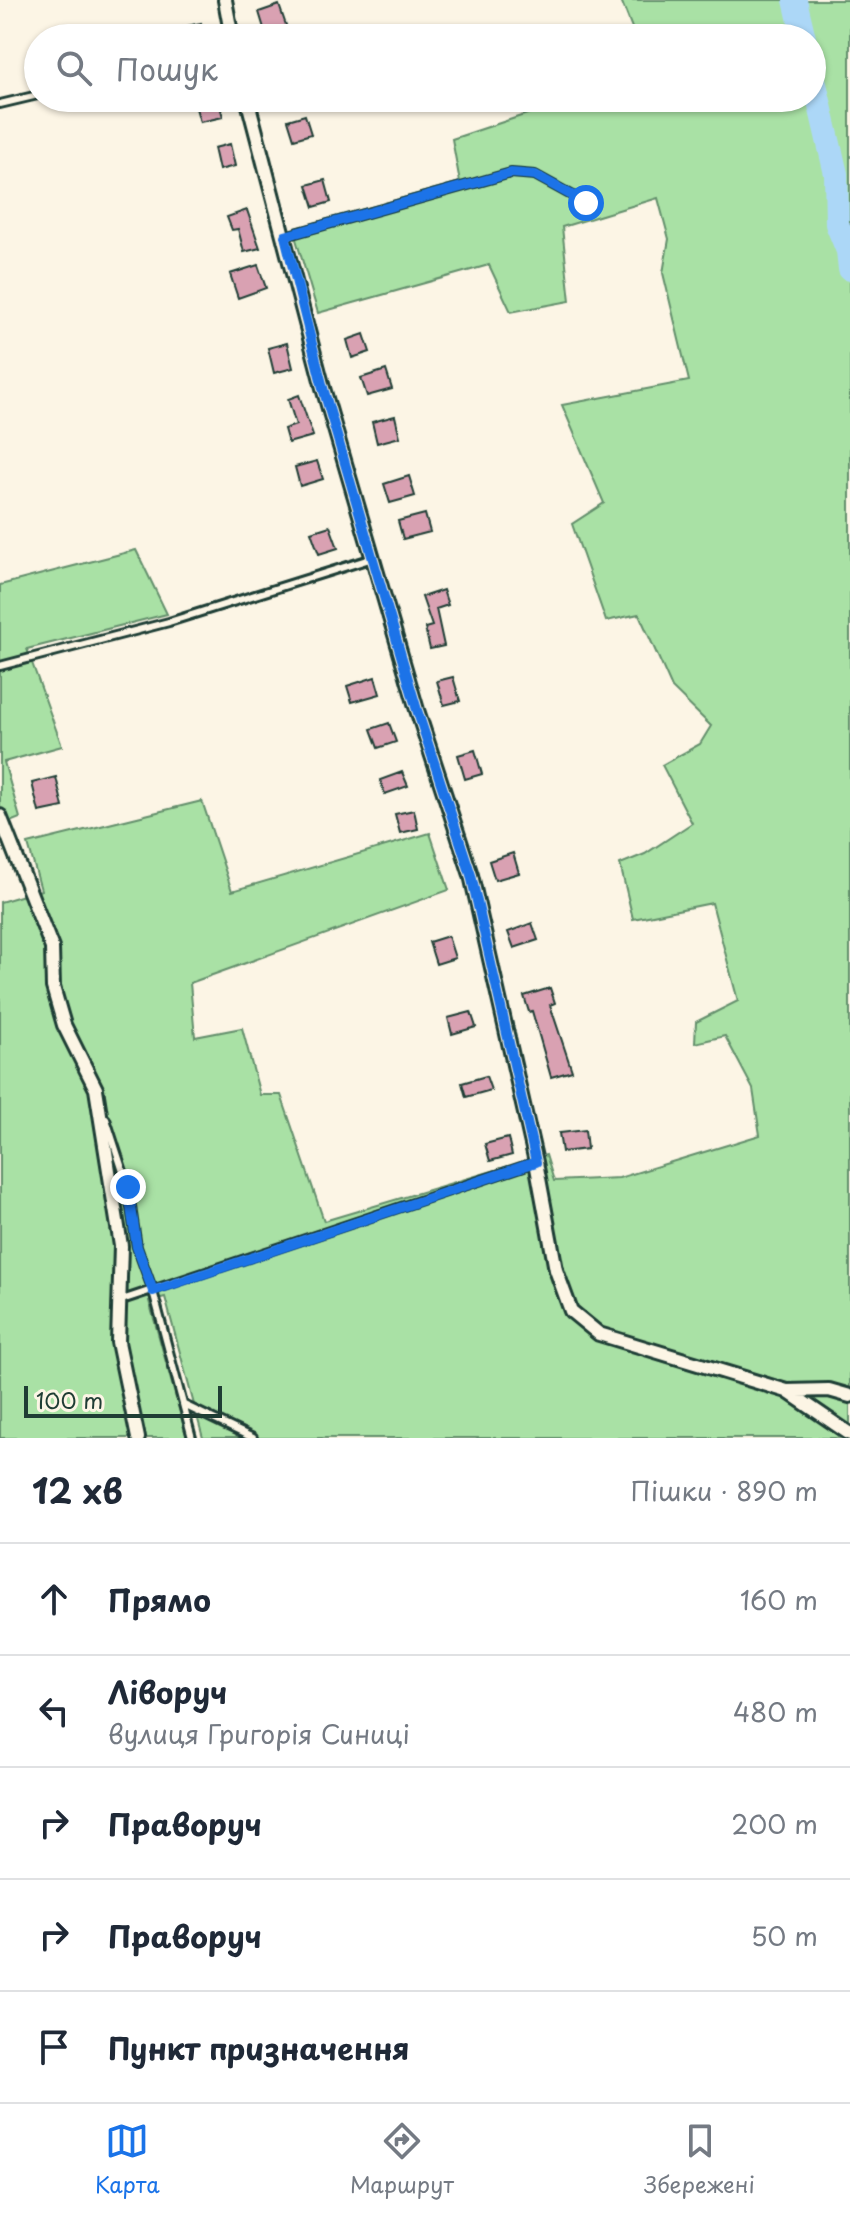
<!DOCTYPE html>
<html lang="uk">
<meta charset="utf-8">
<style>
:root{--surface:#fff;--page:#f6f6f7;--text:#1f2937;--muted:#747a83;--line:#e0e1e3;--accent:#1a73e8}
body{margin:0;font-family:"Playpen Sans",sans-serif;background:var(--page);color:var(--text)}
.scale{position:absolute;left:24px;bottom:20px;width:198px;box-sizing:border-box;padding-left:8px;border:4px solid #1f3d34;border-top:0;font-size:22px;line-height:28px;white-space:nowrap;color:#1f3d34;-webkit-text-stroke:6px #fcf5e5;paint-order:stroke}
.stop{position:absolute;width:24px;height:24px;margin:-18px;border:6px solid #1a73e8;border-radius:50%;background:#fff}
.stop.end{background:#1a73e8;border-color:#fff;box-shadow:0 2px 8px #0008}
.list{margin:0;padding:0;list-style:none}
h2{display:flex;justify-content:space-between;align-items:center;height:104px;margin:0;padding:0 32px;font-size:34px}
h2 small{font-size:26px;font-weight:400;color:var(--muted)}
.list li{display:grid;grid-template-columns:52px 1fr auto;gap:24px;align-items:center;box-sizing:border-box;height:112px;padding:0 32px;border-top:2px solid var(--line)}
.list b{display:block;font-size:30px;white-space:nowrap}
.list p{margin:0;font-size:26px;white-space:nowrap;color:var(--muted)}
.list em{font-size:26px;font-style:normal;color:var(--muted)}
.icon{flex:none;width:44px;height:44px;fill:none;stroke:currentColor;stroke-width:2;stroke-linecap:round;stroke-linejoin:round}
.map{position:relative;flex:none;width:850px;height:1438px;overflow:hidden}
.search{position:absolute;background:var(--surface);box-shadow:0 2px 6px #0004;left:24px;right:24px;top:24px;height:88px;display:flex;align-items:center;gap:20px;box-sizing:border-box;padding:0 28px;border-radius:44px;color:var(--muted);font-size:30px}
.sheet{height:664px;background:var(--surface)}
nav{display:flex;justify-content:space-around;align-items:center;box-sizing:border-box;height:112px;border-top:2px solid var(--line);background:var(--surface);font-size:22px;color:var(--muted)}
nav a{display:grid;justify-items:center;gap:4px}
nav .on{color:var(--accent)}
.map>svg:first-child{display:block}
.green{fill:#a9e1a5;stroke:#648f6c;stroke-width:2}
.lines{fill:none;stroke-linecap:round;stroke-linejoin:round}
.river{stroke:#acd7f7;stroke-width:24}
.building{fill:#d9a1b2;stroke:#1f3d34;stroke-width:2}
.lane-casing{stroke:#1f3d34;stroke-width:12}
.street-casing{stroke:#1f3d34;stroke-width:18}
.lane{stroke:#fcf5e5;stroke-width:6}
.street{stroke:#fcf5e5;stroke-width:12}
.route{stroke:#1a73e8;stroke-width:10}
</style>
<div class="map">
<svg width="850" height="1438" viewBox="0 0 850 1438">
<rect width="100%" height="100%" fill="#fcf5e5"/>
<filter id="ink" filterUnits="userSpaceOnUse"><feTurbulence type="fractalNoise" baseFrequency=".0125" numOctaves="2"/><feDisplacementMap in="SourceGraphic" scale="16" xChannelSelector="R" yChannelSelector="G"/><feConvolveMatrix kernelMatrix="1 2 1 2 8 2 1 2 1" color-interpolation-filters="sRGB"/></filter>
<g filter="url(#ink)">
<path class="green" d="M 621,0 L 850,0 L 850,1438 L 203,1438 L 165,1297 L 149,1301 L 187,1438 L 0,1438 L 0,902 L 41,890 L 28,844 L 202,801 L 232,891 L 430,833 L 449,890 L 190,983 L 195,1037 L 242,1028 L 260,1095 L 281,1095 L 324,1221 L 546,1155 L 554,1181 L 619,1178 L 760,1135 L 753,1089 L 725,1036 L 695,1043 L 696,1022 L 738,1001 L 712,903 L 633,919 L 620,864 L 645,854 L 692,823 L 662,765 L 700,744 L 711,726 L 672,688 L 639,614 L 606,621 L 572,524 L 604,503 L 562,405 L 689,381 L 663,273 L 669,239 L 658,198 L 562,227 L 570,301 L 511,312 L 489,265 L 318,313 L 293,229 L 460,182 L 452,139 L 575,98 L 812,98 L 812,38 L 636,38 Z
M 136,550 L 167,614 L 27,649 L 62,746 L 4,762 L 20,818 L 0,826 L 0,585 Z"/>
<g class="lines">
<path class="river" d="M 795,0 L 804,38
M 812,71 L 836,174 L 837,224 L 848,251 L 850,269"/>
</g>
<path class="building" d="M 279,5 L 287,28 L 266,35 L 259,12 Z
M 201,23 L 204,37 L 181,38 L 178,28 Z
M 219,102 L 223,117 L 200,122 L 196,108 Z
M 305,115 L 311,134 L 294,139 L 288,120 Z
M 230,144 L 235,166 L 219,170 L 214,148 Z
M 325,180 L 331,202 L 314,207 L 307,185 Z
M 247,210 L 260,248 L 244,252 L 238,229 L 232,230 L 227,217 Z
M 258,265 L 266,288 L 238,298 L 230,274 Z
M 364,334 L 370,352 L 352,358 L 347,340 Z
M 287,343 L 293,368 L 274,373 L 268,348 Z
M 386,370 L 392,389 L 367,396 L 361,378 Z
M 299,395 L 313,436 L 288,443 L 284,429 L 296,425 L 288,399 Z
M 395,416 L 400,437 L 377,443 L 372,422 Z
M 317,461 L 323,479 L 300,486 L 295,467 Z
M 409,476 L 415,496 L 390,503 L 384,484 Z
M 425,514 L 430,532 L 403,539 L 398,521 Z
M 330,526 L 338,548 L 319,554 L 311,532 Z
M 443,590 L 448,605 L 436,609 L 444,646 L 430,649 L 425,628 L 432,626 L 422,597 Z
M 375,677 L 380,694 L 352,702 L 347,686 Z
M 453,677 L 460,701 L 444,705 L 437,681 Z
M 389,723 L 396,742 L 378,748 L 371,729 Z
M 475,750 L 482,774 L 465,779 L 458,755 Z
M 402,772 L 408,786 L 385,794 L 380,780 Z
M 56,777 L 63,807 L 39,812 L 32,783 Z
M 414,810 L 418,829 L 400,833 L 395,814 Z
M 513,853 L 519,873 L 495,880 L 489,861 Z
M 532,923 L 538,940 L 514,948 L 508,932 Z
M 448,936 L 455,958 L 436,964 L 429,942 Z
M 550,988 L 555,1003 L 550,1005 L 572,1071 L 551,1077 L 532,1011 L 529,1012 L 524,996 Z
M 471,1012 L 476,1027 L 452,1034 L 448,1018 Z
M 486,1076 L 491,1090 L 466,1097 L 462,1083 Z
M 585,1130 L 587,1149 L 562,1152 L 559,1133 Z
M 508,1138 L 512,1155 L 490,1161 L 485,1144 Z"/>
<g class="lines">
<defs>
<path id="lane" d="M 0,104 L 38,95
M 285,236 L 511,173 L 535,175 L 586,203
M 0,666 L 169,622 L 373,558
M 106,1119 L 128,1187 L 137,1247 L 153,1291 L 192,1438
M 119,1301 L 536,1162
M 184,1405 L 253,1438"/>
<path id="street" d="M 225,0 L 232,38
M 247,98 L 323,388 L 417,710 L 471,875 L 536,1162 L 556,1270 L 571,1311 L 599,1334 L 787,1391 L 850,1434
M 0,816 L 52,948 L 53,987 L 64,1025 L 96,1089 L 121,1246 L 118,1342 L 138,1438
M 787,1391 L 829,1390 L 850,1396"/>
</defs>
<use href="#lane" class="lane-casing"/>
<use href="#street" class="street-casing"/>
<use href="#lane" class="lane"/>
<use href="#street" class="street"/>
</g>
</g>
<g class="lines" filter="url(#ink)">
<path class="route" d="M 128,1187 L 137,1247 L 153,1291 L 536,1162 L 471,875 L 417,710 L 323,388 L 285,236 L 511,173 L 535,175 L 586,203"/>
</g>
</svg>
<div class="scale">100 m</div>
<div class="stop" style="left:586px;top:203px"></div>
<div class="stop end" style="left:128px;top:1187px"></div>
<div class="search"><svg class="icon" aria-label="search" viewBox="0 0 24 24"><circle cx="10" cy="10" r="6"/><path d="M15 15l6 6"/></svg>Пошук</div>
</div>
<section class="sheet">
<h2>12 хв<small>Пішки · 890 m</small></h2>
<ul class="list">
<li><svg class="icon" aria-label="ahead" viewBox="0 0 24 24"><path d="M12 20V5M6 11l6-6 6 6"/></svg><div><b>Прямо</b></div><em>160 m</em></li>
<li><svg class="icon" aria-label="left" viewBox="0 0 24 24"><path d="M17 20v-9H6M10 6l-5 5 5 5"/></svg><div><b>Ліворуч</b><p>вулиця Григорія Синиці</p></div><em>480 m</em></li>
<li><svg class="icon" aria-label="right" viewBox="0 0 24 24"><path d="M7 20v-9h11M14 6l5 5-5 5"/></svg><div><b>Праворуч</b></div><em>200 m</em></li>
<li><svg class="icon" aria-label="right" viewBox="0 0 24 24"><path d="M7 20v-9h11M14 6l5 5-5 5"/></svg><div><b>Праворуч</b></div><em>50 m</em></li>
<li><svg class="icon" aria-label="arrive" viewBox="0 0 24 24"><path d="M6 21V4h12l-3 4 3 4H6"/></svg><div><b>Пункт призначення</b></div></li>
</ul>
</section>
<nav>
<a class="on"><svg class="icon" aria-label="map" viewBox="0 0 24 24"><path d="M3 6l6-2 6 2 6-2v14l-6 2-6-2-6 2zM9 4v14M15 6v14"/></svg>Карта</a>
<a><svg class="icon" aria-label="directions" viewBox="0 0 24 24"><path d="M12 3l9 9-9 9-9-9zM9 14v-3h6M13 9l2 2-2 2"/></svg>Маршрут</a>
<a><svg class="icon" aria-label="saved" viewBox="0 0 24 24"><path d="M7 4h10v16l-5-4-5 4z"/></svg>Збережені</a>
</nav>
